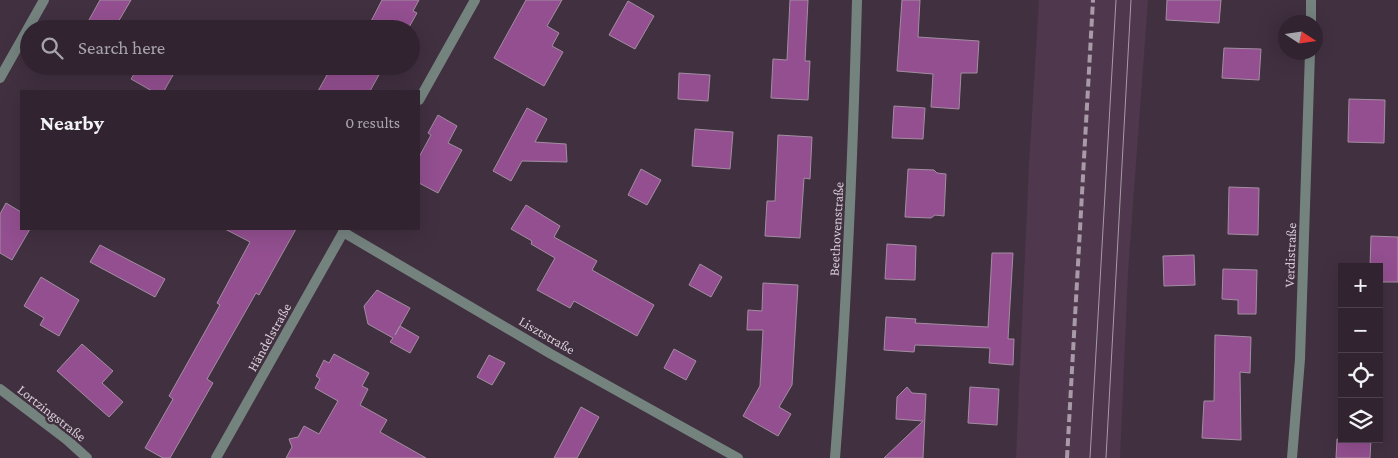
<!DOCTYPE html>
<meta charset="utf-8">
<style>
:root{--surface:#312430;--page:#3d303c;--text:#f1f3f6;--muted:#a8a4ab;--line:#4c414c}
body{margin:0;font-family:"Crimson Pro",serif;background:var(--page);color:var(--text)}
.controls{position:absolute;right:15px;bottom:15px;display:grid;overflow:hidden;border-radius:0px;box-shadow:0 5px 20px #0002}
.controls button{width:45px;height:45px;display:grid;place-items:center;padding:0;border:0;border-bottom:1px solid var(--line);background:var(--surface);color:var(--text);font:25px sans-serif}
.compass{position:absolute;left:1278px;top:15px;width:45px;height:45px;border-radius:50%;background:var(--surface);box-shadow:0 5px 20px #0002;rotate:102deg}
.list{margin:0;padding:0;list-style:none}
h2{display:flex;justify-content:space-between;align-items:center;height:65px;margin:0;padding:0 20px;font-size:21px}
h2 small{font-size:16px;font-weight:400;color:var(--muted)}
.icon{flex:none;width:28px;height:28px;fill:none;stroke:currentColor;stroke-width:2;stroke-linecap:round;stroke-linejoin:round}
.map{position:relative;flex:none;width:1398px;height:458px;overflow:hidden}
.search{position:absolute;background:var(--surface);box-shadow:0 5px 20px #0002;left:20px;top:20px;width:400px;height:55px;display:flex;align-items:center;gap:12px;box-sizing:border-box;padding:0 18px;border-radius:28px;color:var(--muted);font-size:19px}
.panel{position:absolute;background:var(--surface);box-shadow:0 5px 20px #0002;left:20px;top:90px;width:400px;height:140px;border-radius:0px}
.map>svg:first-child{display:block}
.built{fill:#4f374d}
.building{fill:#934f90;stroke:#a38ea1}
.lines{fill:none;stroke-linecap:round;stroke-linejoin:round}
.street{stroke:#75837f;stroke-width:10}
.tram{stroke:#a89ba7;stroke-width:1}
.rail{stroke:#a89ba7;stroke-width:4;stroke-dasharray:8 4;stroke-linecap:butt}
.labels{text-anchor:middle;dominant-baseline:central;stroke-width:5;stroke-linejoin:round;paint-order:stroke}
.street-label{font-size:14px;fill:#d9ced8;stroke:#413040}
</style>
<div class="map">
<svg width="1398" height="458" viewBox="0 0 1398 458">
<rect width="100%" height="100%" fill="#413040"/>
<path class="built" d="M 1039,0 L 1148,0 L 1128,272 L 1120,458 L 1016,458 L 1029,164 Z"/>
<path class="building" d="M 100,0 L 131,0 L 114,29 L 84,29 Z
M 382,0 L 419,0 L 413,11 L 417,13 L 408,29 L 367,29 Z
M 526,0 L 562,0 L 547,26 L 559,33 L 552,46 L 563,52 L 544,86 L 494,58 Z
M 790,0 L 808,0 L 805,61 L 810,61 L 808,100 L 771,98 L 773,59 L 787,60 Z
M 902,0 L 920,0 L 918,37 L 979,41 L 977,73 L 961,73 L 959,109 L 931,107 L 933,74 L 897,71 Z
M 1167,0 L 1221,0 L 1219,23 L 1166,20 Z
M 628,1 L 654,16 L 635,49 L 609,35 Z
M 1224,48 L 1261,49 L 1259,80 L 1222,78 Z
M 139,66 L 157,66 L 173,75 L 164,91 L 152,91 L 131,79 Z
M 332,66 L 369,66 L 380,73 L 370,91 L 318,91 Z
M 679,73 L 710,75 L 708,101 L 678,99 Z
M 1349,99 L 1385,100 L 1384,143 L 1348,142 Z
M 894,106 L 925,108 L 923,139 L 892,138 Z
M 527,108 L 547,119 L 535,142 L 566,144 L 567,162 L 522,161 L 511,181 L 493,171 Z
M 438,115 L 457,126 L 448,143 L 462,150 L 438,193 L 419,183 L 419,157 L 431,135 L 428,133 Z
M 695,129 L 733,132 L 730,169 L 692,166 Z
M 778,135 L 812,137 L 810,179 L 804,178 L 800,238 L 765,236 L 767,201 L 775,201 Z
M 641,169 L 661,180 L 647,205 L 628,195 Z
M 908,169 L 934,170 L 937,173 L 946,174 L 944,216 L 935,215 L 931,218 L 905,217 Z
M 1229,187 L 1259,188 L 1258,235 L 1228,234 Z
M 6,203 L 21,212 L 21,229 L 30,229 L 12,260 L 0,253 L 0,214 Z
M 526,205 L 560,226 L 554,237 L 597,261 L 592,270 L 654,305 L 637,336 L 574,301 L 570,308 L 537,290 L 555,258 L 531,244 L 532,241 L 511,229 Z
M 225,229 L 296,229 L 259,295 L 256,293 L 207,379 L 213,383 L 170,458 L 163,458 L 145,448 L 173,399 L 169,396 L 220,305 L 217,303 L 250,242 Z
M 1371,236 L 1398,237 L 1398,282 L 1379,282 L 1379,267 L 1370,267 Z
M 887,244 L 916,246 L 915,280 L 885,279 Z
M 100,245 L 165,279 L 155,297 L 90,262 Z
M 992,253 L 1013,253 L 1008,339 L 1014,339 L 1013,365 L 989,363 L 990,348 L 915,345 L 914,352 L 884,350 L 886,317 L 916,319 L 915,323 L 988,327 Z
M 1194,255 L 1195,285 L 1164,286 L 1163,256 Z
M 700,264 L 722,277 L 711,297 L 689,285 Z
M 1223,269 L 1257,270 L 1256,314 L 1238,314 L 1238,300 L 1222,299 Z
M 41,277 L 79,300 L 59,336 L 40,325 L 44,318 L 24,306 Z
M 763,283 L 798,285 L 792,385 L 779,407 L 791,414 L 778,436 L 743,416 L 760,386 L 763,330 L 747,330 L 748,310 L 762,311 Z
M 377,290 L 410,308 L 395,335 L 400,326 L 419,337 L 410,353 L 390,342 L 393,338 L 368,324 L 364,306 Z
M 1215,335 L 1251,337 L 1250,373 L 1240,372 L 1241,440 L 1202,438 L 1204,401 L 1214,401 Z
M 82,344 L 113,371 L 102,383 L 123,402 L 109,417 L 57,371 Z
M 674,349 L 696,361 L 686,380 L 664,368 Z
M 334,354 L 369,373 L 362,386 L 368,389 L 360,405 L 387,420 L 380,432 L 426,458 L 286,458 L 292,447 L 289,439 L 298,437 L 304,426 L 319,434 L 338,401 L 315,388 L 320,379 L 316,376 L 324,360 L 329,363 Z
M 489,355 L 505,363 L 492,385 L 477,377 Z
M 907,387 L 912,393 L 926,394 L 923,458 L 884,458 L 923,421 L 896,419 L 897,397 Z
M 970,387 L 999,389 L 997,425 L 968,423 Z
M 581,407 L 599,417 L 577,458 L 554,458 Z
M 1337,439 L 1371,439 L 1370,458 L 1336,458 Z"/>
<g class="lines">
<path class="street" d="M 1311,22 L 1311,0
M 0,78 L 44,0
M 419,100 L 475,0
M 343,232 L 551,354 L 738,458
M 0,389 L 66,439 L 87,458
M 216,458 L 345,229
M 835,458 C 847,305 853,153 857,0
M 1292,458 L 1300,359 L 1310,52"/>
<path class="tram" d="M 1090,458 L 1116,0
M 1106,458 L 1131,0"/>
<path class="rail" d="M 1067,458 L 1093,0"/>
</g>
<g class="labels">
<g class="street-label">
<text transform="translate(836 229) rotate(-87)">Beethovenstraße</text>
<text transform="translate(1290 255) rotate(-88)">Verdistraße</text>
<text transform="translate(547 335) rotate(30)">Lisztstraße</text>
<text transform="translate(269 337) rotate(-61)">Händelstraße</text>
<text transform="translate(52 413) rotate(38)">Lortzingstraße</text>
</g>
</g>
</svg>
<div class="controls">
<button>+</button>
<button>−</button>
<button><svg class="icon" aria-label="locate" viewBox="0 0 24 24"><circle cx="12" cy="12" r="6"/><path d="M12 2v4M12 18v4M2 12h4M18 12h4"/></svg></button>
<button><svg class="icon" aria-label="layers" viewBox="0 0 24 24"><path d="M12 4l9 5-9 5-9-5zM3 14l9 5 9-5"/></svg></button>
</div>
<svg class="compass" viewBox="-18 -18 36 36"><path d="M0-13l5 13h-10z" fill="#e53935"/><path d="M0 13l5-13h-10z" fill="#a8a4ab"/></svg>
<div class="search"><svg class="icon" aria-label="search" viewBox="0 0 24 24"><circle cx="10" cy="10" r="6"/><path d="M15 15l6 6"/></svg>Search here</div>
<section class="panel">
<h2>Nearby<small>0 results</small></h2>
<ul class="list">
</ul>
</section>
</div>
